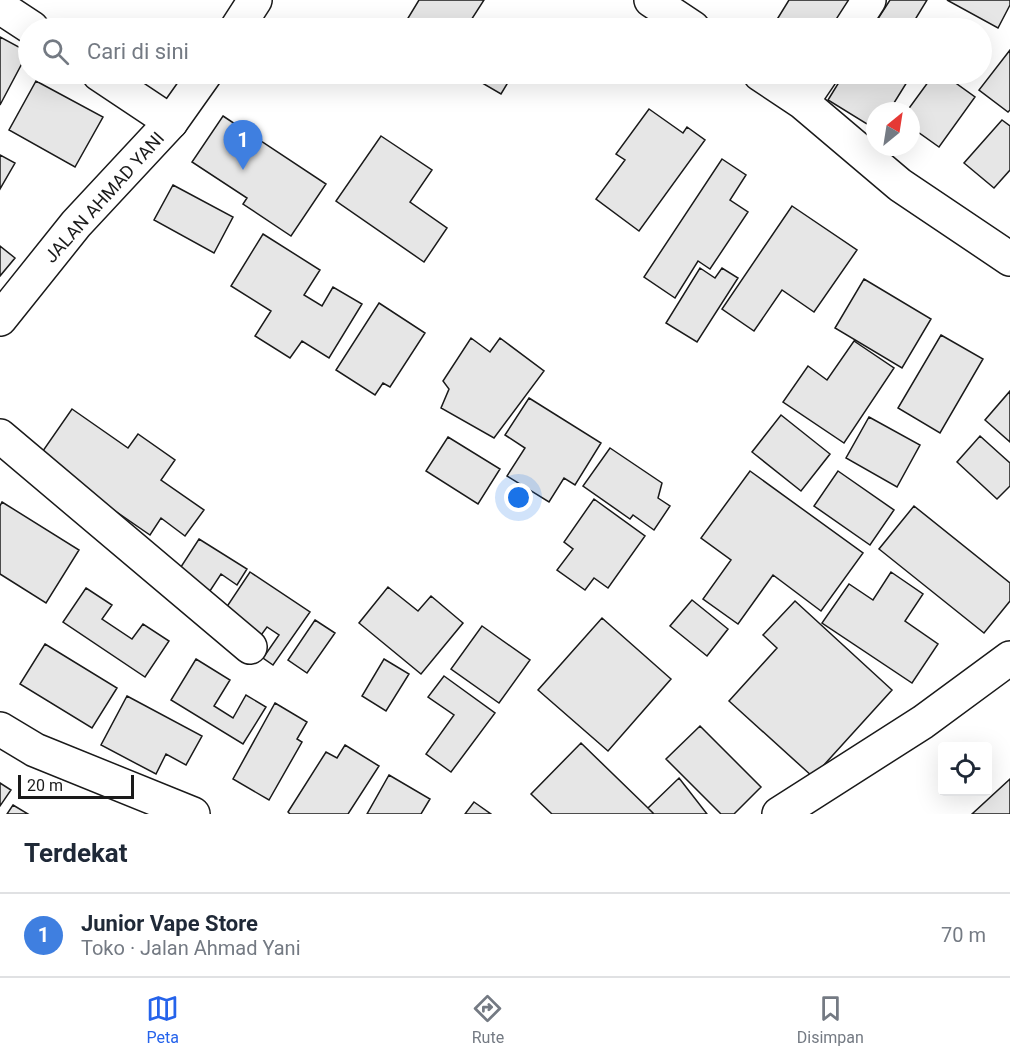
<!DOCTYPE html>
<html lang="id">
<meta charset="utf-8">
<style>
:root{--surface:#fff;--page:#f2f2f3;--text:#1f2937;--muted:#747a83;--line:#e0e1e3;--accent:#2563eb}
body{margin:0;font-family:Roboto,sans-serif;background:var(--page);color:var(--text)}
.controls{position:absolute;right:18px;bottom:18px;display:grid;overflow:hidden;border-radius:6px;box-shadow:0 6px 24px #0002}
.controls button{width:54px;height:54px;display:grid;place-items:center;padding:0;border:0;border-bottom:2px solid var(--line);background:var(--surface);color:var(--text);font:30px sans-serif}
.compass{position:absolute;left:866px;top:102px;width:54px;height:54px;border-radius:50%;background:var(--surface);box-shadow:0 6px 24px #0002;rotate:30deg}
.scale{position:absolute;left:18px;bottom:15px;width:116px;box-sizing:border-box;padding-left:6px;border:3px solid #1a1a1a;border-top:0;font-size:16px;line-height:21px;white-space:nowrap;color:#1a1a1a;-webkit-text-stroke:4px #fff;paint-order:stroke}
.you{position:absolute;left:519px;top:498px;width:21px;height:21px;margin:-15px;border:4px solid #fff;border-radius:50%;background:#1a73e8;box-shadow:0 0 0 9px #1a73e833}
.badge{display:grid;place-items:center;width:39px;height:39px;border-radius:50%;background:var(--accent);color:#fff;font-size:20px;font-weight:700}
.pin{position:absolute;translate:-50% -50px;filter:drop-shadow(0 2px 3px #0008)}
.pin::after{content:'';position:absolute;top:32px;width:21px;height:18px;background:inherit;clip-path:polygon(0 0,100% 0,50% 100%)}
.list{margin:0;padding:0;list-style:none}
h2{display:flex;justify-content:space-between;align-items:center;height:78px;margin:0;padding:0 24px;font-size:26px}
h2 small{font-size:20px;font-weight:400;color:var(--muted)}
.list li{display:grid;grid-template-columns:39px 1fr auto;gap:18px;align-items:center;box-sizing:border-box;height:84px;padding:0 24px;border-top:2px solid var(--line)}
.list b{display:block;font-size:22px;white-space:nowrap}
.list p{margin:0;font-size:20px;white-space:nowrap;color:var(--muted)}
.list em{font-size:20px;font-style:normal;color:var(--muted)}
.icon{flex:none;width:33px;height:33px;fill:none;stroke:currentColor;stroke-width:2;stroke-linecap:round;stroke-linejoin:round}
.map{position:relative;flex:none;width:1010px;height:814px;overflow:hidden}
.search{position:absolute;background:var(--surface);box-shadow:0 6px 24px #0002;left:18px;right:18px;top:18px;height:66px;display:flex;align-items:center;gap:15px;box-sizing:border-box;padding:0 21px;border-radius:33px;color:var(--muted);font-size:22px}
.sheet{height:162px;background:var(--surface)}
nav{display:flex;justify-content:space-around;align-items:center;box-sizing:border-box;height:84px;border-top:2px solid var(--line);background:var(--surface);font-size:16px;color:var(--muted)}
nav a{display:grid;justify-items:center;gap:3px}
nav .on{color:var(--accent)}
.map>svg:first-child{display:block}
.building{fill:#e6e6e6;stroke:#1a1a1a;stroke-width:1.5}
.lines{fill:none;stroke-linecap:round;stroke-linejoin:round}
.minor-casing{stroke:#1a1a1a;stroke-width:36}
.major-casing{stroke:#1a1a1a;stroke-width:36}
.minor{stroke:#fff;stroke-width:33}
.major{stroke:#fff;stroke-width:33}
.labels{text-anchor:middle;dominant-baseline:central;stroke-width:4.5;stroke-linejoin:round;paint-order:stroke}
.street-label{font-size:18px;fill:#1a1a1a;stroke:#fff}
</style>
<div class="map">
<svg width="1010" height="814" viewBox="0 0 1010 814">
<rect width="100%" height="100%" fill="#fff"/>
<path class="building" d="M 419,0 L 484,0 L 466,28 L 402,28 Z
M 789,0 L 853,0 L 836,28 L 778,28 L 773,26 Z
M 890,0 L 927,0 L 916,18 L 933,28 L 872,28 Z
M 947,0 L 1010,0 L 1010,5 L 998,28 Z
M 0,37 L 28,52 L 0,105 Z
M 1010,50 L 1010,110 L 1008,112 L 979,90 Z
M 446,74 L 513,74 L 501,94 L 467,74 L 462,83 Z
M 844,74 L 912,74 L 889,111 L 875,111 L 875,129 L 828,100 Z
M 934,74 L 943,74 L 975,97 L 939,147 L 911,127 L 911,111 L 907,111 Z
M 36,81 L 103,117 L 75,167 L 9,130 Z
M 649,109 L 683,133 L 687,127 L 705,140 L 639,231 L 596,199 L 625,160 L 616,154 Z
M 223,116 L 326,184 L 291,236 L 243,204 L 247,198 L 192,162 Z
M 1002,120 L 1010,126 L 1010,170 L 994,188 L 964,163 Z
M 381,136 L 432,170 L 410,202 L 447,228 L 424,262 L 336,201 Z
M 0,155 L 15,163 L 0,189 Z
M 722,159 L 746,175 L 730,200 L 748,212 L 710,269 L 698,261 L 675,298 L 644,277 Z
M 173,185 L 233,217 L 214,253 L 154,220 Z
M 792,206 L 857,250 L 814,312 L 782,290 L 754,331 L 722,309 Z
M 263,234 L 320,270 L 304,295 L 322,306 L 333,287 L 362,304 L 329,358 L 302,341 L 290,358 L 255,336 L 271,311 L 231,286 Z
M 0,246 L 15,258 L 0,276 Z
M 700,268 L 715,278 L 722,268 L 738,278 L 697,342 L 666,323 Z
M 864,279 L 931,319 L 902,368 L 835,328 Z
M 379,303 L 425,333 L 390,387 L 383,383 L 375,395 L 336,370 Z
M 941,335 L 983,359 L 940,433 L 898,408 Z
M 471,338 L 490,352 L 500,338 L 544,371 L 494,438 L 441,408 L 449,389 L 443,381 Z
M 854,341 L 894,368 L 844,443 L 783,402 L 808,366 L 827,380 Z
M 1010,391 L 1010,442 L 985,420 Z
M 529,398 L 601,443 L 575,485 L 564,478 L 549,502 L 507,476 L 525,448 L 505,435 Z
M 72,409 L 128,448 L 138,434 L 175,460 L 161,480 L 204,510 L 185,536 L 161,518 L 150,535 L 38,458 Z
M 781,415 L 830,454 L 801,491 L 752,452 Z
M 869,417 L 920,445 L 897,487 L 846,458 Z
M 980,436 L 1010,463 L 1010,486 L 997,499 L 957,462 Z
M 448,437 L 500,469 L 478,504 L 426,471 Z
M 610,448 L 662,483 L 658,498 L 670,506 L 654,530 L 633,515 L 630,519 L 583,486 Z
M 750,471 L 863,553 L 821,611 L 773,575 L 738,624 L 703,599 L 731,560 L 701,538 Z
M 838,471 L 894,510 L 870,545 L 814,506 Z
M 594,499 L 645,536 L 608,588 L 594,578 L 585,590 L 557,570 L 573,549 L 564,542 Z
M 2,502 L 79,550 L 46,603 L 0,574 L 0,506 Z
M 914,506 L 1010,583 L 1010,601 L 984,633 L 879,549 Z
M 199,539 L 247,569 L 237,585 L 221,574 L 208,594 L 177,573 Z
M 250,572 L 310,612 L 273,665 L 263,658 L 279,635 L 267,627 L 256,642 L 220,617 Z
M 891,572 L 923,594 L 905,621 L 938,644 L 912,683 L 822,623 L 849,584 L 873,600 Z
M 388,587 L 418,611 L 431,596 L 463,623 L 421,674 L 359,623 Z
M 86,588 L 112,605 L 102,619 L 132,639 L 143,624 L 169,641 L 145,677 L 63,622 Z
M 692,600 L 728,629 L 707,656 L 670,626 Z
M 795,601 L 892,690 L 813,777 L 729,701 L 777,648 L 763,635 Z
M 602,618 L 671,679 L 608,751 L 538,690 Z
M 315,620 L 335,633 L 307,673 L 288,660 Z
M 482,626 L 530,660 L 499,703 L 451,669 Z
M 45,644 L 117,688 L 92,728 L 20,684 Z
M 196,659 L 230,680 L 214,706 L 233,718 L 246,695 L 266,707 L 243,744 L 171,700 Z
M 384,659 L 409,674 L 386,711 L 362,696 Z
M 444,676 L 495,713 L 451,772 L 426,754 L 454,715 L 428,697 Z
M 127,696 L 202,736 L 186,765 L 166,754 L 156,774 L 101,745 Z
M 275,703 L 307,722 L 297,739 L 302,742 L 269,800 L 233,779 Z
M 700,726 L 761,787 L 734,814 L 721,814 L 666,759 Z
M 581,743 L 648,808 L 654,814 L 552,814 L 531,794 Z
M 345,745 L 379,766 L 348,814 L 290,814 L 288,812 L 326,752 L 337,758 Z
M 389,775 L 430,799 L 421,814 L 367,814 Z
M 679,778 L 707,814 L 654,814 L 648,808 Z
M 1010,779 L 1010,814 L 972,814 Z
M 0,783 L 11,790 L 0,806 Z
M 474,802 L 491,814 L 465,814 Z
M 13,805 L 28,814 L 7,814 Z"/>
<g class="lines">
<defs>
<path id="minor" d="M 651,0 L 693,28
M 0,7 L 32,28
M 851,28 L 869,0
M 99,74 L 171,122
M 760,74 L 802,102 L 900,185 L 1010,259
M 802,102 L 821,74
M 0,436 L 250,647
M 0,729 L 35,750 L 193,814
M 779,814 L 923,722 L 1010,658"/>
<path id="major" d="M 237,28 L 255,0
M 0,319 L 76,224 L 171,122 L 205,74"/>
</defs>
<use href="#minor" class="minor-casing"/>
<use href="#major" class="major-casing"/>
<use href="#minor" class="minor"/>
<use href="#major" class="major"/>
</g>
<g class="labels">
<g class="street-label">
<text transform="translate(104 197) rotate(-48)">JALAN AHMAD YANI</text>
</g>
</g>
</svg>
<div class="controls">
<button><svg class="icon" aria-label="locate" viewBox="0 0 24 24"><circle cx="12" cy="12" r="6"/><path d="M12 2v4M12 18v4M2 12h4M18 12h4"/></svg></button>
</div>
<svg class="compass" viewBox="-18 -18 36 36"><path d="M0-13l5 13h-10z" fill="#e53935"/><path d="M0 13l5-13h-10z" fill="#747a83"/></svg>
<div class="scale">20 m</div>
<div class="you"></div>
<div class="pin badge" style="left:243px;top:170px;background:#3f7fe0">1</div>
<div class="search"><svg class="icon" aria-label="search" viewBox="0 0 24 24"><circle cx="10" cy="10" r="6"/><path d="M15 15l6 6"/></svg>Cari di sini</div>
</div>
<section class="sheet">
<h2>Terdekat<small></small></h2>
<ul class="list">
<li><span class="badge" style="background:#3f7fe0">1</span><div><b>Junior Vape Store</b><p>Toko · Jalan Ahmad Yani</p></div><em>70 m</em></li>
</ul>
</section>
<nav>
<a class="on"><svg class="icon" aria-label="map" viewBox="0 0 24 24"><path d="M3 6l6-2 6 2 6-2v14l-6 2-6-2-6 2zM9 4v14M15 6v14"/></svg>Peta</a>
<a><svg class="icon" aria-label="directions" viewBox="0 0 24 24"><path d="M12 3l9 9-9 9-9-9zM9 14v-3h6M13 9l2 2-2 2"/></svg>Rute</a>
<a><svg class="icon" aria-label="saved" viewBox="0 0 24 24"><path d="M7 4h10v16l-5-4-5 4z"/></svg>Disimpan</a>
</nav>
